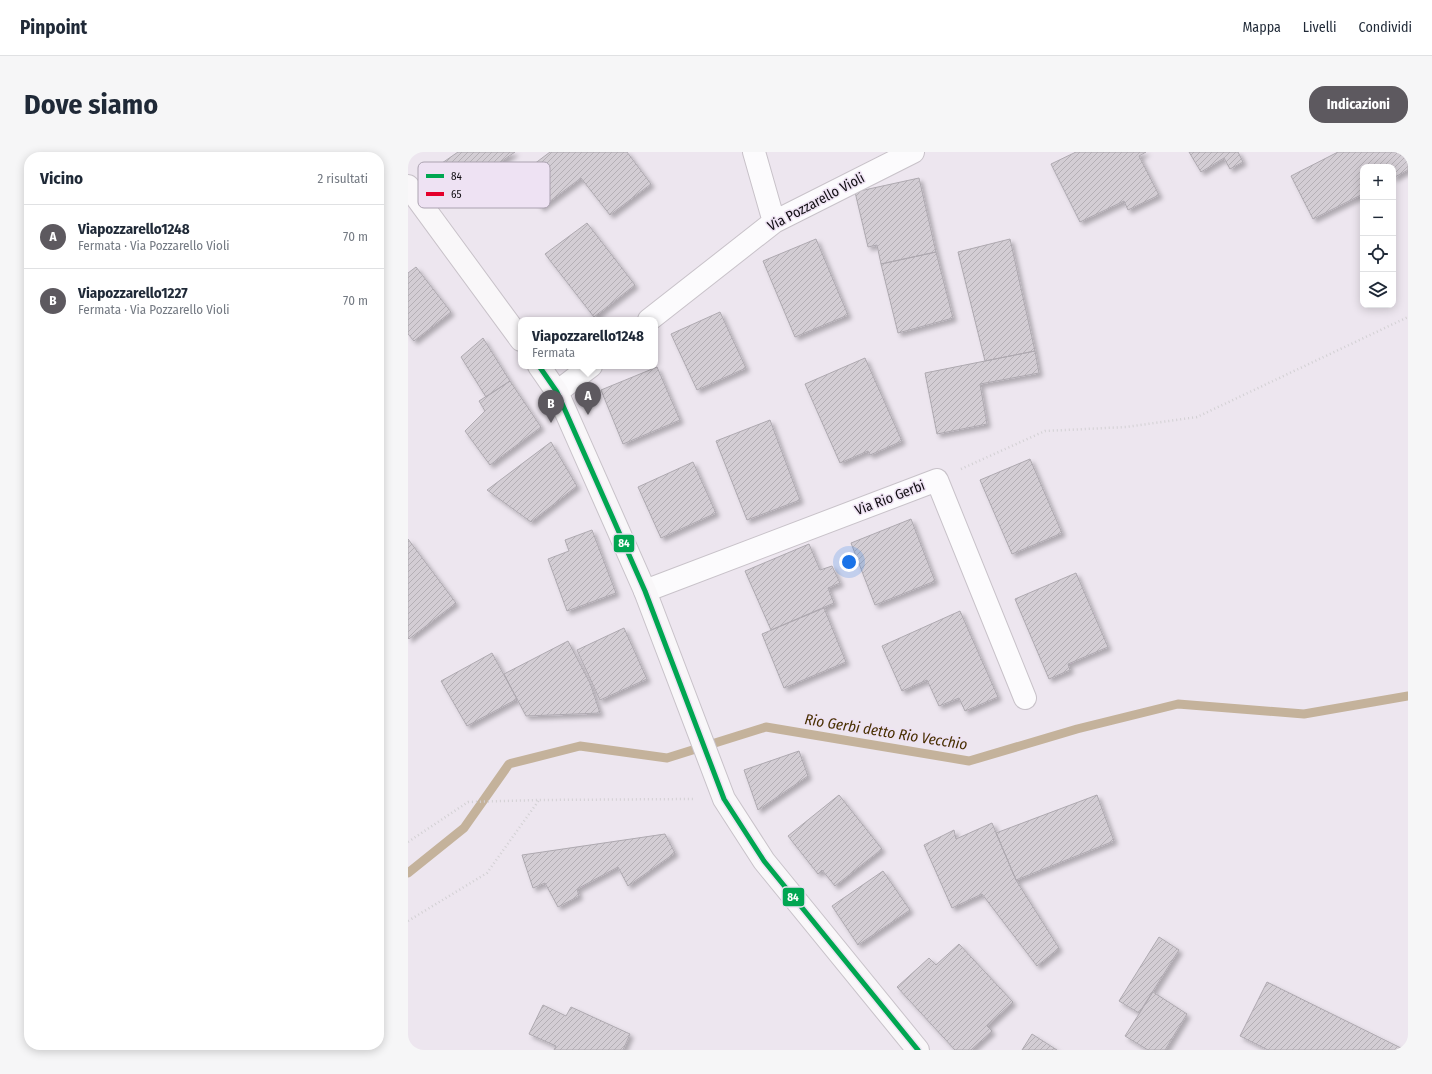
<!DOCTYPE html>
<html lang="it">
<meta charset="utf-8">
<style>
:root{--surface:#fff;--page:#f6f6f7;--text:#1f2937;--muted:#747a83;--line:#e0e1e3;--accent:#5d595f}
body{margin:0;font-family:"Fira Sans Condensed",sans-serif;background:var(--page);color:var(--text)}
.controls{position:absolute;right:12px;top:12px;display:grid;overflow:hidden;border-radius:8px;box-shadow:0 2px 10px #0003}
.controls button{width:36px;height:36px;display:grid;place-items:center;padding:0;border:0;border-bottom:1px solid var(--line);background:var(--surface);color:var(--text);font:20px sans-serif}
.you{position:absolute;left:441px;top:410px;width:14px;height:14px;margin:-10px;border:3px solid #fff;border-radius:50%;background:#1a73e8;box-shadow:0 0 0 6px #1a73e833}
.badge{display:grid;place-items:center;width:26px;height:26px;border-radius:50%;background:var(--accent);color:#fff;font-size:13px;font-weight:700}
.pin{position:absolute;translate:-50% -33px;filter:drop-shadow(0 1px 2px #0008)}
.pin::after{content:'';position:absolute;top:21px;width:14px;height:12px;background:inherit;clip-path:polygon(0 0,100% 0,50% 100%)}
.popup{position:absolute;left:110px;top:165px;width:140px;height:52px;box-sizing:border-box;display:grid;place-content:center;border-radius:8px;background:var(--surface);filter:drop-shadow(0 1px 3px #0005);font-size:13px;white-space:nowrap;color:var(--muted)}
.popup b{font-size:15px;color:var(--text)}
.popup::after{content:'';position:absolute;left:50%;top:100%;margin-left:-8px;border:8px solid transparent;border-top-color:var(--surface)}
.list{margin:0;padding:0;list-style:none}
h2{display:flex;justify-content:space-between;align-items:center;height:52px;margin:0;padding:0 16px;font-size:17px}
h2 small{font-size:13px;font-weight:400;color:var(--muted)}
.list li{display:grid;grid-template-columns:26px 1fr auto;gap:12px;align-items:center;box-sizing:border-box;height:64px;padding:0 16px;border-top:1px solid var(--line)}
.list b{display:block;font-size:15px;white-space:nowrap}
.list p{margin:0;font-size:13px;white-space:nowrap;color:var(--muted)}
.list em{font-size:13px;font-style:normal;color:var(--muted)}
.icon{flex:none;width:22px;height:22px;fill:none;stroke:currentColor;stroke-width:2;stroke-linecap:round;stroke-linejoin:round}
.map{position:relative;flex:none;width:1000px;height:898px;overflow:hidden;border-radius:16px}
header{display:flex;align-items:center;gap:24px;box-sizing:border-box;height:56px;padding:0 20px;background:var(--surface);border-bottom:1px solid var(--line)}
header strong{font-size:19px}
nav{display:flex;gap:22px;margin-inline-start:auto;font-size:14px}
.intro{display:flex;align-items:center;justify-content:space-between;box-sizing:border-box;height:96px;padding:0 24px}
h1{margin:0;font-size:28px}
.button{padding:10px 18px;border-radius:16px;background:var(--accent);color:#fff;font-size:14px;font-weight:700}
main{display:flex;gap:24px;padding:0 24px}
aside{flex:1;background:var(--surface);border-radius:16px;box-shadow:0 2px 10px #0003}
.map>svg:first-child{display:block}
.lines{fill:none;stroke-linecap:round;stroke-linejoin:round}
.stream{stroke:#c4b29b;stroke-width:9}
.building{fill:url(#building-hatch);stroke:#aea9b0;filter:url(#shadow)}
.street-casing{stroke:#c8c2c9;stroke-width:24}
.secondary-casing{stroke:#c8c2c9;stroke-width:24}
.path{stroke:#d2d0d3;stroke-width:2.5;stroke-dasharray:1 3;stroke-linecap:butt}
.street{stroke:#fcfbfd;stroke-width:22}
.secondary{stroke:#f9f7f9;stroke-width:22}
.bus-1-casing{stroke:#eee2f3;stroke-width:8}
.bus-1{stroke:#00a651;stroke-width:5}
.labels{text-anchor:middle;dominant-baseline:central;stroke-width:3;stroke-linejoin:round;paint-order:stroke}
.street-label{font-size:14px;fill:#100d12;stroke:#eee2f3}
.water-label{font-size:15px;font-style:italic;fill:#483000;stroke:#eee2f3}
.key{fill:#eee2f3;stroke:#aba2b0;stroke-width:1}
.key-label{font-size:11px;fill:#100d12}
.line-badge{stroke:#eee2f3;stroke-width:1.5}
.badge-label{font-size:11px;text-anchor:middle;font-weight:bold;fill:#fff}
</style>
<header>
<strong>Pinpoint</strong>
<nav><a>Mappa</a><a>Livelli</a><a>Condividi</a></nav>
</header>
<div class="intro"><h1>Dove siamo</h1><a class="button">Indicazioni</a></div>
<main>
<aside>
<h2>Vicino<small>2 risultati</small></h2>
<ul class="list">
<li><span class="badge">A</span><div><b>Viapozzarello1248</b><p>Fermata · Via Pozzarello Violi</p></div><em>70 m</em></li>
<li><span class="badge">B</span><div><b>Viapozzarello1227</b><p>Fermata · Via Pozzarello Violi</p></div><em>70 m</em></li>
</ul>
</aside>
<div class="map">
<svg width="1000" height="898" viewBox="0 0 1000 898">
<defs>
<pattern id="building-hatch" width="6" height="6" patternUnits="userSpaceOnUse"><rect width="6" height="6" fill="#d3cdd4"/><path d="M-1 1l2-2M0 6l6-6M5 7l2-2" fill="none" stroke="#b4afb5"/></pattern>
<filter id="shadow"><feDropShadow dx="3.5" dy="3.5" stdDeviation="2" flood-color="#0004"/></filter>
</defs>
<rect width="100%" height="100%" fill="#ede6ef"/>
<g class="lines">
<path class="stream" d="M 0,721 L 56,676 L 101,612 L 172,594 L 259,606 L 358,575 L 561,609 L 669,577 L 770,552 L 896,562 L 1000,544"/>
</g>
<path class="building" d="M 50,0 L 107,0 L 39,47 L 21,20 Z
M 142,0 L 219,0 L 243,32 L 202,63 L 173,26 L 133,56 L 109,25 Z
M 668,0 L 738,0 L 731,4 L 751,43 L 720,58 L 716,49 L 672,70 L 643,12 Z
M 781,0 L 830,0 L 835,10 L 822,17 L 816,6 L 793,20 Z
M 930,0 L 1000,0 L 1000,18 L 985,26 L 985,15 L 955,15 L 955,42 L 905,67 L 883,24 Z
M 511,26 L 528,100 L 473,112 L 469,93 L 460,95 L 447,40 Z
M 179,71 L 227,133 L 186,165 L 137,102 Z
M 408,87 L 440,163 L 387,185 L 355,109 Z
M 602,87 L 627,199 L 577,209 L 550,100 Z
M 528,100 L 545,166 L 490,181 L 473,112 Z
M 8,115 L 43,160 L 6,189 L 0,182 L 0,121 Z
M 312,160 L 338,216 L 289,238 L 263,182 Z
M 75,186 L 102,229 L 78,245 L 53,205 Z
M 627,199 L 631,221 L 572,232 L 579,272 L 529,282 L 517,221 Z
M 457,206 L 494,289 L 462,303 L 460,299 L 432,311 L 397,232 Z
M 249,215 L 272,268 L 215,292 L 193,238 Z
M 102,229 L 133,275 L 82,313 L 57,279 L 77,259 L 71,249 Z
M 362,268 L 392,348 L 339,368 L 308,289 Z
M 143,290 L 169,334 L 123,370 L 79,338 Z
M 622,307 L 654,381 L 604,402 L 572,328 Z
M 285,310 L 308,361 L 253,386 L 230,335 Z
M 503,367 L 527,429 L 467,453 L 443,391 Z
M 184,378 L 208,441 L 159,459 L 140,407 L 161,399 L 157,388 Z
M 0,387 L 48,451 L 1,487 L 0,486 Z
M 401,392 L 412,418 L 424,414 L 432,431 L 420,436 L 426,451 L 363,478 L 337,419 Z
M 668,421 L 700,495 L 660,512 L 662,518 L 641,527 L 607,447 Z
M 416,456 L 438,510 L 376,536 L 354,482 Z
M 552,459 L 590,545 L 557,559 L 551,546 L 531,554 L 519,528 L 494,539 L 474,494 Z
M 216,476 L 239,527 L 192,548 L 169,498 Z
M 160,489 L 182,531 L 192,561 L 118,564 L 96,522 Z
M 84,501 L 109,547 L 59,574 L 33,529 Z
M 391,599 L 400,624 L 350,658 L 336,618 Z
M 431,643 L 474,697 L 427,734 L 414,718 L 410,722 L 380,684 Z
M 689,643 L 706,689 L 608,728 L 588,681 Z
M 584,671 L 608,728 L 651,796 L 629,814 L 574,742 L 544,756 L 516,693 L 546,678 L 548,687 Z
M 257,682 L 267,701 L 220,734 L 210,715 L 169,737 L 171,744 L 150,755 L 137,731 L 125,736 L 114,703 Z
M 475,719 L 502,758 L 450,793 L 424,754 Z
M 751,785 L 771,798 L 731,861 L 711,849 Z
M 551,792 L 605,850 L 579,874 L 584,879 L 563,898 L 547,898 L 489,835 L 521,806 L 528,813 Z
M 859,830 L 997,898 L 860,898 L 832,884 Z
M 745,840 L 779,862 L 757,898 L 740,898 L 717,884 Z
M 135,853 L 158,864 L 163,855 L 222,882 L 215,898 L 146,898 L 148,894 L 121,882 Z
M 624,882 L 649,898 L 614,898 Z"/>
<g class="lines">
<defs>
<path id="street" d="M 346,0 L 366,70
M 241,168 L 366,70 L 505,0
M 149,240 L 183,214
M 237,439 L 529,328 L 617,546"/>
<path id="secondary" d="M 0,34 L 113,188
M 131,214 L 149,240 L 237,439 L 316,647 L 356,709 L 510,898"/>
</defs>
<use href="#street" class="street-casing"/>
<use href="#secondary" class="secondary-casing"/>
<path class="path" d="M 553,317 L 637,279 L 718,275 L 789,265 L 1000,165
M 0,690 L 60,650 L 131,648 L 287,647
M 0,769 L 79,721 L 131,648"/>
<use href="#street" class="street"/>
<use href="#secondary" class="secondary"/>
<defs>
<path id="bus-1" d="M 131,214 L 149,240 L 237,439 L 316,647 L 356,709 L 510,898"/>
</defs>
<use href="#bus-1" class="bus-1-casing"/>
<use href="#bus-1" class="bus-1"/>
</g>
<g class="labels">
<g class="street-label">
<text transform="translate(408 50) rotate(-28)">Via Pozzarello Violi</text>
<text transform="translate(482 346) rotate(-21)">Via Rio Gerbi</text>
</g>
<g class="water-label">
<text transform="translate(478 580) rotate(9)">Rio Gerbi detto Rio Vecchio</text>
</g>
</g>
<rect x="10" y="10" width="132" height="46" rx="6" class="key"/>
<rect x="18" y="22" width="18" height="4" fill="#00a651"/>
<rect x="18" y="40" width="18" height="4" fill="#e4002b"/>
<g class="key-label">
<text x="43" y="28">84</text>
<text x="43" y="46">65</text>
</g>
<g class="line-badge">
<rect x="205" y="382" width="22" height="19" rx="4" fill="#00a651"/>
<rect x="374" y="735" width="23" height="20" rx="4" fill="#00a651"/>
</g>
<g class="badge-label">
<text x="216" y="395">84</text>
<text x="385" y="749">84</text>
</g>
</svg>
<div class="controls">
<button>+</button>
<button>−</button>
<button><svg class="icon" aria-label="locate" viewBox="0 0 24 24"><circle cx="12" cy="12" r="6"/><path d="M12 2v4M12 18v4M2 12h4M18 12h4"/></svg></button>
<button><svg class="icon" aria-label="layers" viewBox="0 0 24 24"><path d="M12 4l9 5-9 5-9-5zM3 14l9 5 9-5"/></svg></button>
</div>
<div class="you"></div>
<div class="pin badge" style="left:180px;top:263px">A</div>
<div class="popup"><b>Viapozzarello1248</b>Fermata</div>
<div class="pin badge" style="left:143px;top:271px">B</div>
</div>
</main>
